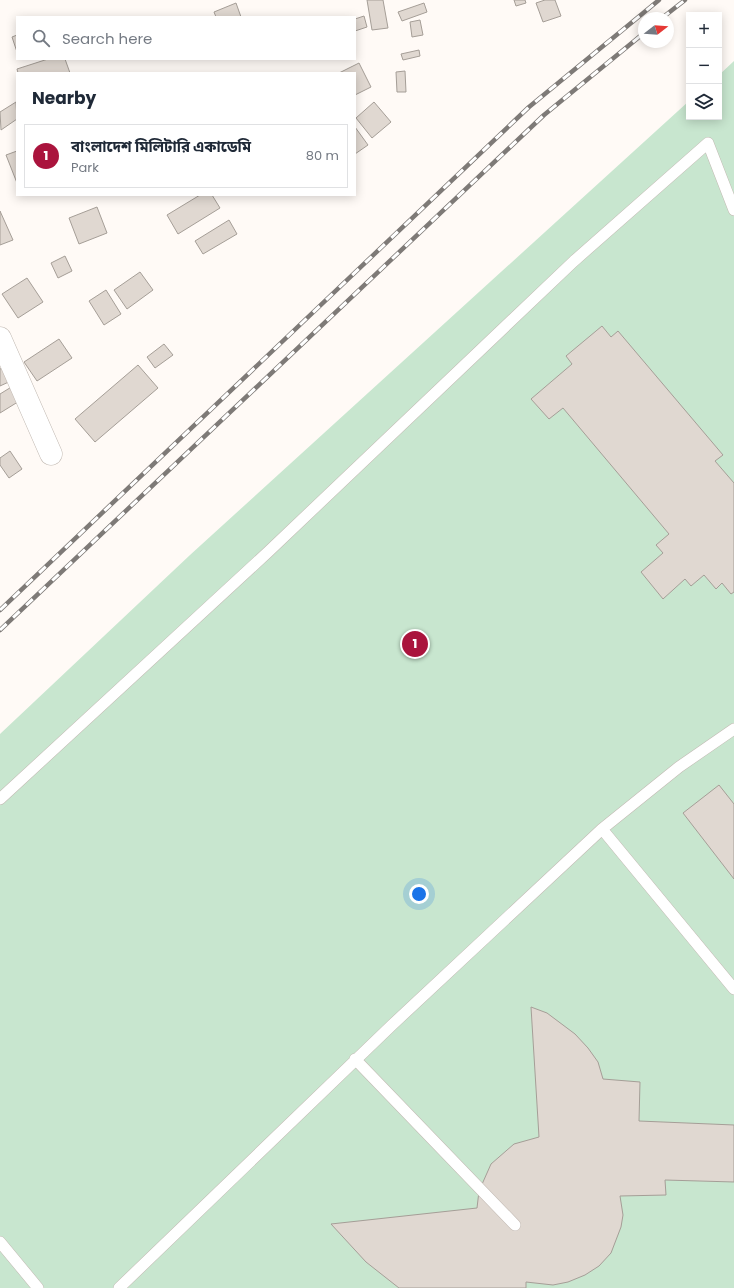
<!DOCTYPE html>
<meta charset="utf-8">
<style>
:root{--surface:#fff;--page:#f2f2f3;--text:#1f2937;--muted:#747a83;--line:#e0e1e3;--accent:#aa143d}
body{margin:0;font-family:Poppins,"Noto Sans Bengali",sans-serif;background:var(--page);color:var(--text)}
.controls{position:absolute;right:12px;top:12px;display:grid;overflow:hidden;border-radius:0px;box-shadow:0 2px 10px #0003}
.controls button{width:36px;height:36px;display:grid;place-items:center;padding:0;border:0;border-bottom:1px solid var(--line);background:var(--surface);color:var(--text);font:20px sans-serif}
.compass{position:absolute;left:638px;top:12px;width:36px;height:36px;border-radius:50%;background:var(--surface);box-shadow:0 2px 10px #0003;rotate:73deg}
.you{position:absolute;left:419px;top:894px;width:14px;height:14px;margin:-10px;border:3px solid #fff;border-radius:50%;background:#1a73e8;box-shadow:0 0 0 6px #1a73e833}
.badge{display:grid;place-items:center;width:26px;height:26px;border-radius:50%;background:var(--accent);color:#fff;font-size:13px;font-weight:700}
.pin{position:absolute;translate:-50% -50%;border:2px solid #fff;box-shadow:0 1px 4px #0006}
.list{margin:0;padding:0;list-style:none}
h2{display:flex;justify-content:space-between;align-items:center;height:52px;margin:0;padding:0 16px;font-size:17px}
h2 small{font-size:13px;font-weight:400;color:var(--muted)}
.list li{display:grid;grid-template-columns:26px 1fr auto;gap:12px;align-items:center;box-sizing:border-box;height:64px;margin:0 8px 8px;padding:0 8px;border:1px solid var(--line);border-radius:0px}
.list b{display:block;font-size:15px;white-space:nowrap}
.list p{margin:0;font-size:13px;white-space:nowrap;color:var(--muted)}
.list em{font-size:13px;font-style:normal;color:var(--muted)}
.icon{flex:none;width:22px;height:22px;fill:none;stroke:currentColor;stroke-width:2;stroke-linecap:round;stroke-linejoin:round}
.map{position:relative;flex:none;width:734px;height:1288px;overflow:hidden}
.search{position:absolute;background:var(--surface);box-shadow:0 2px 10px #0003;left:16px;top:16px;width:340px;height:44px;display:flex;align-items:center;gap:10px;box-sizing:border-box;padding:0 14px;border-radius:0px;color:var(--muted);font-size:15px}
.panel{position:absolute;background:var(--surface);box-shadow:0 2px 10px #0003;left:16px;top:72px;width:340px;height:124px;border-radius:0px}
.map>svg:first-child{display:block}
.green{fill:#c8e6cf}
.building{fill:#e0d8d1;stroke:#a59e97}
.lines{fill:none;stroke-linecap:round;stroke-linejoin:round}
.service-casing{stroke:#c2bab3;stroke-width:12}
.minor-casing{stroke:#c2bab3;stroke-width:23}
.service{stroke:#fff;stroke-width:11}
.minor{stroke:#fff;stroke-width:22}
.rail-casing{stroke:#7e7a77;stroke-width:4.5}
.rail{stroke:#fff;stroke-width:3;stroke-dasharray:9;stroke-linecap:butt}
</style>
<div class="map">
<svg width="734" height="1288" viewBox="0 0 734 1288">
<rect width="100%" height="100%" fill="#fffaf6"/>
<path class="green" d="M 734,61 L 734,1288 L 0,1288 L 0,734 L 190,555 L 689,101 L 689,117 L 719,117 L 719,75 Z"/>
<path class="building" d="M 367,0 L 383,0 L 388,28 L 372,30 Z
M 514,0 L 525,0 L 526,3 L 516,6 Z
M 545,0 L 555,0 L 561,16 L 543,22 L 536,3 Z
M 236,3 L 241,17 L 216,17 L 214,12 Z
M 424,3 L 427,12 L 402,21 L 398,12 Z
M 364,16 L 367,27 L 355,31 L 355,19 Z
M 420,20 L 423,35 L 412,37 L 410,22 Z
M 17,35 L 17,52 L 12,37 Z
M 419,50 L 420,56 L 403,60 L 401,54 Z
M 48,59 L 65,59 L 70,73 L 18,73 L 17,69 Z
M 359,63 L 371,87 L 355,95 L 355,73 L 339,73 Z
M 405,71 L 406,92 L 397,92 L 396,72 Z
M 16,102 L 17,119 L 1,130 L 0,112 Z
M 374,102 L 391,122 L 372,138 L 356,118 Z
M 355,127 L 368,145 L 355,154 Z
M 17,151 L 17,183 L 6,155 Z
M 200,195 L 212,195 L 220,208 L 178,234 L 167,215 Z
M 97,207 L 107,233 L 79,244 L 69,218 Z
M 0,211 L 13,240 L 0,245 Z
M 229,220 L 237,234 L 203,254 L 195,241 Z
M 65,256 L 72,271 L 58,278 L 51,263 Z
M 140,272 L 153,290 L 127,309 L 114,290 Z
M 27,278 L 43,302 L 18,318 L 2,294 Z
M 106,290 L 121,314 L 104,325 L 89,301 Z
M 602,326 L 611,337 L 618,331 L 723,455 L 715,461 L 734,483 L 734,592 L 731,594 L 722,583 L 716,589 L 704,575 L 691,586 L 685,579 L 663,599 L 641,572 L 663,553 L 656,545 L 669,534 L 563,408 L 549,419 L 531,399 L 572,364 L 566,356 Z
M 59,339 L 72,358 L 37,381 L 24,362 Z
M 164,344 L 173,355 L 155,368 L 147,357 Z
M 138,365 L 158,388 L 95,442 L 75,419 Z
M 6,366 L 13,380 L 0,386 L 0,369 Z
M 13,386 L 21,400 L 0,413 L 0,394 Z
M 10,451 L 22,469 L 9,478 L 0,465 L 0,458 Z
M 719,785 L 734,804 L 734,879 L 683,813 Z
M 531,1007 L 547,1013 L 575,1034 L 588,1048 L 598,1062 L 603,1079 L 640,1082 L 639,1121 L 734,1125 L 734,1182 L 665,1180 L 666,1195 L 620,1196 L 623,1215 L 621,1227 L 611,1253 L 599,1266 L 585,1275 L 568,1282 L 553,1285 L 526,1282 L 526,1288 L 399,1288 L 366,1262 L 331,1224 L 477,1208 L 479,1191 L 491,1164 L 514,1144 L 539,1137 Z"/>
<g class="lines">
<defs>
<path id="service" d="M 0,799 L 268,552 L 574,261 L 708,143 L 734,210
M 602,829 L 734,989
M 355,1059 L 515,1225
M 0,1242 L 38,1288
M 119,1288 L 392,1025 L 602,829 L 679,767 L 734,729"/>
<path id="minor" d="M 0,338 L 51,454"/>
</defs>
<use href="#service" class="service-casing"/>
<use href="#minor" class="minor-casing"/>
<use href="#service" class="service"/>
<use href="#minor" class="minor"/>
<defs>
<path id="rail" d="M 662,18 L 685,0
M 0,610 L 529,107 L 659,0
M 0,630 L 544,115 L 644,33"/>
</defs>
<use href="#rail" class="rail-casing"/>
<use href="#rail" class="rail"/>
</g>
</svg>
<div class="controls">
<button>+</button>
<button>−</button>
<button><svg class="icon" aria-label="layers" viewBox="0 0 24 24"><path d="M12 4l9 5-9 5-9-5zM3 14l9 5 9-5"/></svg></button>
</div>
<svg class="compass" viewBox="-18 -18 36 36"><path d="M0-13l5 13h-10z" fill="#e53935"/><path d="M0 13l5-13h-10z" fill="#747a83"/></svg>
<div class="you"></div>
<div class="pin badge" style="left:415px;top:644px">1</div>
<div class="search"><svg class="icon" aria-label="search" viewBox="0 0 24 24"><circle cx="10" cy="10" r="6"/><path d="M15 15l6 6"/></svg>Search here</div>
<section class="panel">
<h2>Nearby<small></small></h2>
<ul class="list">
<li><span class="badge">1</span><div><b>বাংলাদেশ মিলিটারি একাডেমি</b><p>Park</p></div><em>80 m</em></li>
</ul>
</section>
</div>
